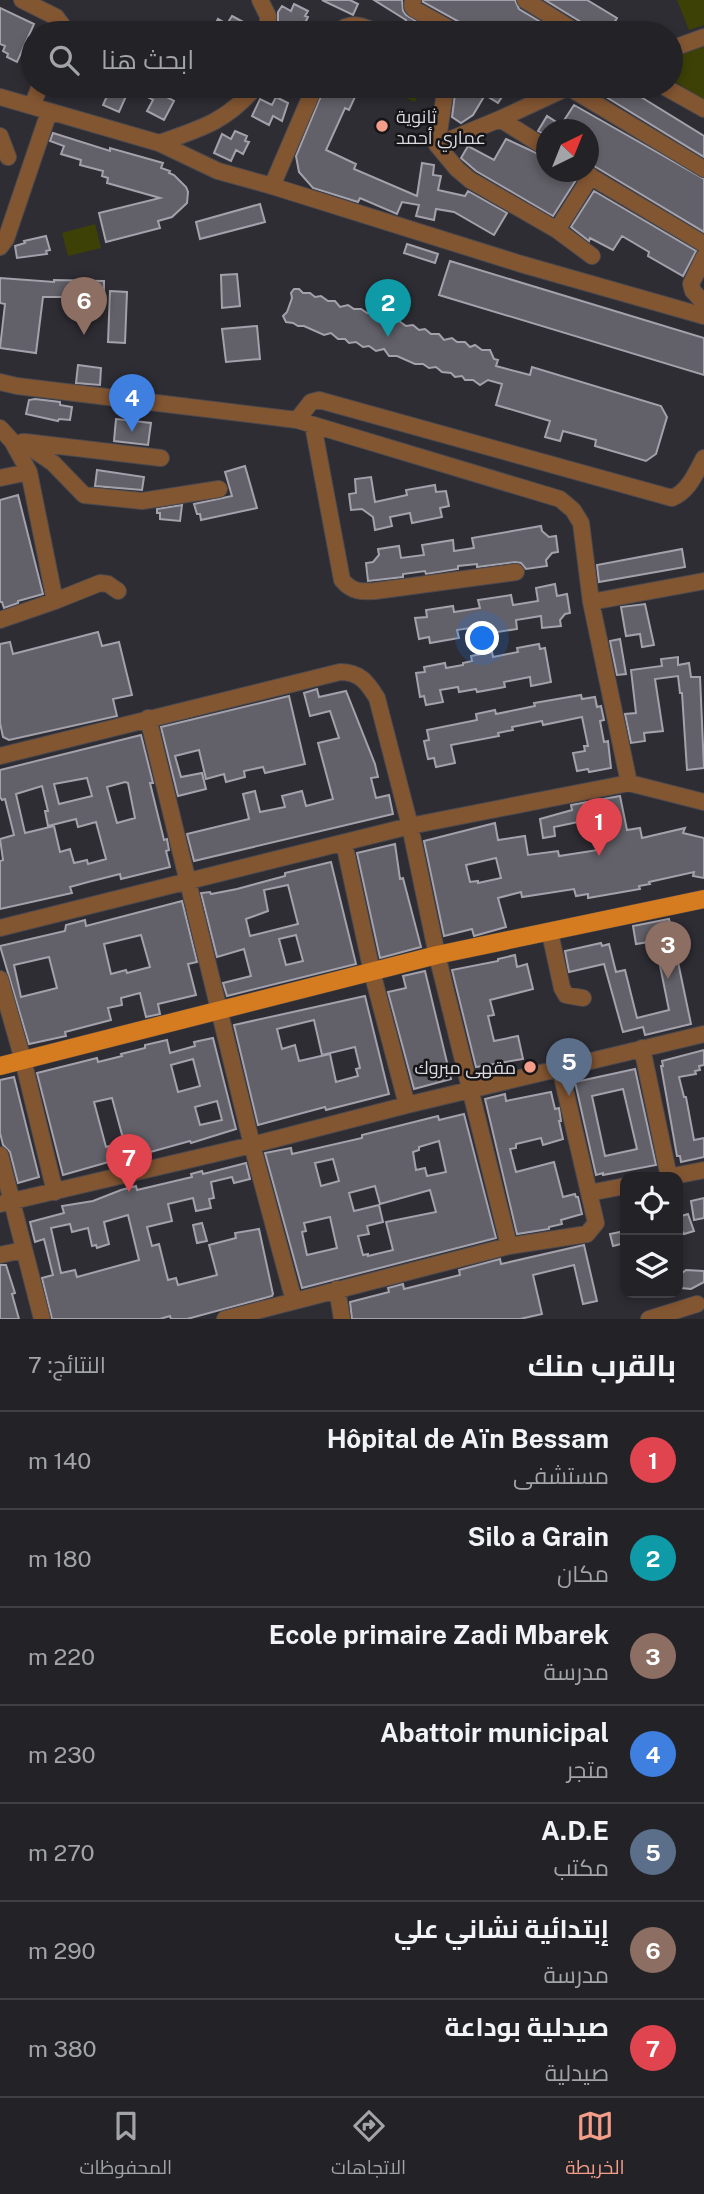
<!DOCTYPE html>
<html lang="ar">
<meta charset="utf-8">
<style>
:root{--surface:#222227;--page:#2a2a2f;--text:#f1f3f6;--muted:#a2a4a7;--line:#3f3f44;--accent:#f49e8a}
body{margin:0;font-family:"Public Sans",Cairo,sans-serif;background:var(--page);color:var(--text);direction:rtl}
.controls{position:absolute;right:21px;bottom:21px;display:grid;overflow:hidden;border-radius:14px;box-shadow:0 4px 10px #0003}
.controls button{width:63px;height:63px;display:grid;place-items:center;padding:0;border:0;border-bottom:2px solid var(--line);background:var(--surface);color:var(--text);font:35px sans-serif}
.compass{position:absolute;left:536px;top:119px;width:63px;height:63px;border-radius:50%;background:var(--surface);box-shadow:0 4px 10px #0003;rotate:43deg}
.you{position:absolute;left:483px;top:639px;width:24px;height:24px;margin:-18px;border:5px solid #fff;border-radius:50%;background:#1a73e8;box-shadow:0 0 0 10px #1a73e833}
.badge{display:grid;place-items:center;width:46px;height:46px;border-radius:50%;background:var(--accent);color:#fff;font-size:23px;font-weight:700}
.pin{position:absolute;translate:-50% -58px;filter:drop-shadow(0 2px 4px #0008)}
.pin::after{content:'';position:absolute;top:37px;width:24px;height:21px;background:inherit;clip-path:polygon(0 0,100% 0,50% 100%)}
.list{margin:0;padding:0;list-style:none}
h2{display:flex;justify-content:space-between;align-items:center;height:91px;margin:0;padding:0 28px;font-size:30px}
h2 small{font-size:23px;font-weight:400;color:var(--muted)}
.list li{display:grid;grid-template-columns:46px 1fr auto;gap:21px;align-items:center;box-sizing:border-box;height:98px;padding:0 28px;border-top:2px solid var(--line)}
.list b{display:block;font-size:26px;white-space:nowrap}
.list p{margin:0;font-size:23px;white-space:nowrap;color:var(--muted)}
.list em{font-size:23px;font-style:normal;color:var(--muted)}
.icon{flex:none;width:38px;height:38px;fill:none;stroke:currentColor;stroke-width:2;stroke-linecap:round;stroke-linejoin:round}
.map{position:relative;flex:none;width:704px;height:1319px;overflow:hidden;direction:ltr}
.search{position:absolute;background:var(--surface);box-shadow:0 4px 10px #0003;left:21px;right:21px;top:21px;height:77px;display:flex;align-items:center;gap:18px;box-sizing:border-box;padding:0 24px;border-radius:38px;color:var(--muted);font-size:26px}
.sheet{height:777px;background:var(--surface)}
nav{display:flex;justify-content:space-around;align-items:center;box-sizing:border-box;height:98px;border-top:2px solid var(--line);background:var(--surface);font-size:19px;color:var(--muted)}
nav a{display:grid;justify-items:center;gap:4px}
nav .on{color:var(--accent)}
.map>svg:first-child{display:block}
.green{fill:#3d4106}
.building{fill:#626068;stroke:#a3a1ab;stroke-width:2;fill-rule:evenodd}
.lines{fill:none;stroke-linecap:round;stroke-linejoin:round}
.minor-casing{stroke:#4a494f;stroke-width:18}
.major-casing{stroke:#4a494f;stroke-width:19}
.minor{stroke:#835632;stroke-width:16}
.major{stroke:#d57b20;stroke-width:18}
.poi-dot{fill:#f49e8a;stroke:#161619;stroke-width:2.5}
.labels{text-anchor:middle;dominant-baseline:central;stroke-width:5;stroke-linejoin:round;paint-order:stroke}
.poi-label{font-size:18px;fill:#dad9de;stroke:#161619;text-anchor:start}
</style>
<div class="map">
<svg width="704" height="1319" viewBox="0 0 704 1319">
<rect width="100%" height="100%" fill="#2e2d34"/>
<path class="green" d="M 677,0 L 704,0 L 704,25 L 689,30 Z
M 704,46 L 704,100 L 671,79 L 671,59 Z
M 378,86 L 422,86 L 415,102 Z
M 95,224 L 101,248 L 68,256 L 62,233 Z"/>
<path class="building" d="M 322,0 L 350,0 L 358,4 L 353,15 Z
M 374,0 L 402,0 L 403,11 L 406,15 L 436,33 L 399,33 L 406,20 Z
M 423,0 L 515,0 L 519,9 L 559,33 L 467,33 L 463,24 L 423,2 Z
M 545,0 L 587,0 L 617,18 L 608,33 L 599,33 Z
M 294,4 L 308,11 L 305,16 L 308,17 L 303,27 L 296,24 L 292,33 L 278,27 L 278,12 L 282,6 L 291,11 Z
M 0,8 L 34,24 L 17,62 L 7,57 L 8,54 L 3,51 L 5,46 L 0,44 Z
M 232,16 L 247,24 L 245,28 L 246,33 L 211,33 L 218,19 L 227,24 Z
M 90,86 L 121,86 L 119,91 L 127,94 L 119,112 L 103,105 L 108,94 Z
M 151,86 L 159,86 L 168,90 L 165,96 L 174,101 L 164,120 L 147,111 L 153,100 L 146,96 Z
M 325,86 L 360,86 L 349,110 L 345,108 L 326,150 L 356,164 L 354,169 L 417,196 L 422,163 L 434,165 L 433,175 L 441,176 L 438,190 L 465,196 L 468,191 L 507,213 L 494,235 L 454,212 L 436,209 L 434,220 L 416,216 L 419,205 L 402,202 L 397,214 L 360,198 L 358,202 L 313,188 L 299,172 L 296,156 Z
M 456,86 L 509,86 L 498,103 L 485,95 L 473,115 L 461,123 L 452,117 Z
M 613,86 L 629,86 L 643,94 L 641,97 L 704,136 L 704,157 L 606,97 Z
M 276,97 L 288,103 L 282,121 L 273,116 L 269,125 L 252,116 L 260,99 L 272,105 Z
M 574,105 L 704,179 L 704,232 L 589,163 L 589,148 L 592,143 L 589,141 L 589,130 L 547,130 L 547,136 L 538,131 L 547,116 L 561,125 Z
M 235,131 L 247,136 L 245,141 L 249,142 L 243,154 L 236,150 L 231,161 L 214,153 L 222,134 L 231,139 Z
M 53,133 L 110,151 L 110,148 L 163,163 L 161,168 L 170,171 L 169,173 L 174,175 L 186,187 L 188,192 L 187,203 L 172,217 L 158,221 L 160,228 L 106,242 L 99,213 L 160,198 L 107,183 L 108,178 L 102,176 L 103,171 L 80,165 L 81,160 L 61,154 L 64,146 L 50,141 Z
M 506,139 L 547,158 L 547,172 L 563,172 L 576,180 L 553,216 L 476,171 L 461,158 L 468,146 L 494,160 Z
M 594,191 L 696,251 L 683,276 L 648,256 L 649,252 L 622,236 L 613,250 L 590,238 L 589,241 L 571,227 Z
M 260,204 L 265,222 L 200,239 L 196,222 Z
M 46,236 L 50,250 L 46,251 L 47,254 L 17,258 L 15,246 L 25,243 L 24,241 Z
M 407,244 L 438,254 L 435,263 L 404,253 Z
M 450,261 L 704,338 L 704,375 L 439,295 Z
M 237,274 L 240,306 L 222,308 L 221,275 Z
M 0,278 L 54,282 L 54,280 L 104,281 L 104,297 L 43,297 L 36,353 L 0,348 L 5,304 L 0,303 Z
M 294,289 L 299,289 L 303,293 L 310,293 L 315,297 L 321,296 L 328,301 L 335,301 L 340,307 L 348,305 L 354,309 L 361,309 L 367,313 L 374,313 L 378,317 L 386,317 L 392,323 L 399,321 L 406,326 L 413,325 L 419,330 L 425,329 L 431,334 L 439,334 L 444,340 L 452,338 L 457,342 L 465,342 L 470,347 L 475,345 L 482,350 L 490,350 L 494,359 L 498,360 L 496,366 L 530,375 L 532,367 L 661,406 L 667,417 L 656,454 L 646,461 L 595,446 L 596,440 L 563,431 L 560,441 L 545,437 L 550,421 L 496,405 L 502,384 L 488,380 L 480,385 L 473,380 L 465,380 L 462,376 L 455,377 L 451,373 L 442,372 L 436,367 L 429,368 L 423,364 L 415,364 L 397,356 L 389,356 L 384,349 L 376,351 L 369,346 L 363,347 L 356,342 L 349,343 L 345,339 L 338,339 L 331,333 L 324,335 L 304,326 L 298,326 L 293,323 L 286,322 L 283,316 L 287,312 L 292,298 L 291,293 Z
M 110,291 L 127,292 L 125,343 L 108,342 Z
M 257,326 L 260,359 L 226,362 L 222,329 Z
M 78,365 L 101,368 L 100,385 L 76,383 Z
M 35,399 L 60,402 L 60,405 L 72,407 L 70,420 L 59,419 L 58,421 L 26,414 L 29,400 Z
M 116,419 L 151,423 L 148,445 L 114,441 Z
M 245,466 L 257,508 L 201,520 L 200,514 L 197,514 L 194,504 L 232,496 L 225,472 Z
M 97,470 L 144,477 L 142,490 L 95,486 Z
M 371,477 L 375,502 L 407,495 L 406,490 L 435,485 L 436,492 L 446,491 L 449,506 L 440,508 L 442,517 L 412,523 L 410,513 L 390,517 L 392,526 L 375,530 L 373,517 L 362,509 L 351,510 L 349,494 L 356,493 L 355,479 Z
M 18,495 L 43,594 L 18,601 L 18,603 L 4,608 L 2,602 L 0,602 L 0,500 Z
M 182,505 L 180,521 L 160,519 L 160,513 L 157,513 L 157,509 Z
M 541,526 L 542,531 L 549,537 L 556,536 L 558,552 L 552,553 L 546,560 L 547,566 L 526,569 L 521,563 L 515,562 L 477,567 L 477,564 L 458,566 L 458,569 L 426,574 L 425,571 L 403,574 L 403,577 L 368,581 L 366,563 L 373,562 L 379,555 L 378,549 L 399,546 L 401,558 L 424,555 L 422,545 L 453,540 L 454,551 L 474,548 L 472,538 Z
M 682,549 L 685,567 L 599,582 L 597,565 Z
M 555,584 L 557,596 L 567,594 L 570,613 L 565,614 L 560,620 L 561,626 L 542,628 L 541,616 L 516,620 L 517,629 L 484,634 L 483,626 L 457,630 L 459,638 L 430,643 L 429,637 L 419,639 L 415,618 L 427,617 L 426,610 L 453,606 L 454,612 L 480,608 L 478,600 L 511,595 L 513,605 L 538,601 L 536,588 Z
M 645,604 L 654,645 L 642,647 L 640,634 L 626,636 L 621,607 Z
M 98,632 L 102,646 L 119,642 L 132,695 L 113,699 L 117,716 L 9,740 L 3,737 L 0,723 L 0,644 L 10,642 L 13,654 Z
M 620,639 L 626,674 L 617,675 L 610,641 Z
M 539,644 L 540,649 L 545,648 L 551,682 L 531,686 L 530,677 L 504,682 L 505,687 L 477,692 L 476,689 L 459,692 L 458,687 L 440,690 L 443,702 L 426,705 L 424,696 L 420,697 L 416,673 L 425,672 L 424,667 L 445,663 L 446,668 L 463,665 L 463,663 L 472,661 L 471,656 L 492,652 L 493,657 L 518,652 L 517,648 Z
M 678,657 L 678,665 L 689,663 L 691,677 L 700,677 L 704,768 L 687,770 L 682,693 L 680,693 L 678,676 L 655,679 L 663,731 L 644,733 L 645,741 L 631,743 L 625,714 L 636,713 L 631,670 L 662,666 L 661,659 Z
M 317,689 L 319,697 L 346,691 L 375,764 L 378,777 L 371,778 L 376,798 L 389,795 L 393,814 L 194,861 L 187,834 L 249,819 L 243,794 L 255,791 L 260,812 L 285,807 L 282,796 L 302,791 L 306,806 L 333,799 L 318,743 L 339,738 L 330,711 L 310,716 L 304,693 Z
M 581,695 L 582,699 L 595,697 L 597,707 L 601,706 L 604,720 L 600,721 L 604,742 L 608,741 L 611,768 L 589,772 L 588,769 L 577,771 L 573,753 L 585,751 L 584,746 L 588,746 L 582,717 L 543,725 L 542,721 L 512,727 L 513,730 L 498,733 L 499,736 L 451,745 L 455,763 L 436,767 L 434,758 L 428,759 L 424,741 L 429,740 L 427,730 L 477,720 L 476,714 L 495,710 L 496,714 L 535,706 L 534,703 Z
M 289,696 L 305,764 L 265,773 L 263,767 L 244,771 L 245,777 L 226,782 L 224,774 L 206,779 L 199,750 L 175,756 L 181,777 L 202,773 L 206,789 L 178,796 L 161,727 Z
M 141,735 L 153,783 L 150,783 L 164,840 L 167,839 L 169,850 L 166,851 L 170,867 L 121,879 L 120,874 L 88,882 L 70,887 L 72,893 L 0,909 L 0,861 L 3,860 L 0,839 L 14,835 L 5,799 L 2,800 L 0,797 L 0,770 ZM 87,778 L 92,796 L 59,804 L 54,784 ZM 125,782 L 128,783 L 135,818 L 117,823 L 107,787 ZM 42,786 L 48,811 L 45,811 L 48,826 L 76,819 L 78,827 L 96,822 L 106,859 L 88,864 L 87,860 L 74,863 L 70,849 L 60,852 L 54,826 L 25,833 L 16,794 Z
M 620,796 L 627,830 L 640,828 L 642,838 L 685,828 L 683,833 L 704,838 L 704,878 L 693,876 L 694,872 L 649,882 L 650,884 L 639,886 L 640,889 L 588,898 L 588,894 L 576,896 L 574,889 L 522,897 L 521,892 L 498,898 L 506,927 L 474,936 L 472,929 L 444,936 L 424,841 L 495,823 L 498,840 L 525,836 L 528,855 L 558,851 L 559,856 L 598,850 L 597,845 L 602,845 L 599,826 L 580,830 L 578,822 L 554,827 L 555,836 L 543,838 L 540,819 L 572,810 L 571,805 ZM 496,858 L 501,878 L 478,883 L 478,881 L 470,882 L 466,865 Z
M 395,844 L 400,879 L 403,878 L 421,947 L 380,958 L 357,853 Z
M 331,862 L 356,964 L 227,996 L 223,983 L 251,976 L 244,949 L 217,957 L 201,893 L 210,892 L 211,894 L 237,889 L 285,876 L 285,873 ZM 288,885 L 298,924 L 250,936 L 246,919 L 268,911 L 264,890 ZM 296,935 L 303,961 L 286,965 L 279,939 Z
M 182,901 L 197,962 L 188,964 L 196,995 L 158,1004 L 160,1014 L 146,1017 L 140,993 L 121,998 L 122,1005 L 108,1008 L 111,1020 L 65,1032 L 66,1036 L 29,1044 L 0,946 L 65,931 L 66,925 L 85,920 L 86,926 ZM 141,935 L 150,967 L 127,973 L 126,970 L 111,974 L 104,944 ZM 49,957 L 57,988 L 21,997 L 14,965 Z
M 669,919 L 691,1024 L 645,1035 L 643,1027 L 623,1032 L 604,964 L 569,972 L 565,951 L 601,943 L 602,946 L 609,944 L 616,972 L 625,970 L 637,1018 L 669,1010 L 655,941 L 636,944 L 633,926 Z
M 515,955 L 517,967 L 527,964 L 533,989 L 490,1000 L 494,1015 L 488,1016 L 494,1041 L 518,1036 L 523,1059 L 476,1067 L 452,970 L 498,961 L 498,959 Z
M 425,971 L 451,1079 L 414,1089 L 388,992 L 406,988 L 403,976 Z
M 365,996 L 389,1094 L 326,1110 L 325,1107 L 258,1125 L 234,1025 ZM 314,1020 L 322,1055 L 355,1047 L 360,1068 L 356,1069 L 358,1076 L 336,1082 L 330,1054 L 299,1061 L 295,1045 L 282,1049 L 277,1029 Z
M 213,1038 L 236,1129 L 191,1143 L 190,1141 L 147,1153 L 147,1151 L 63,1175 L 37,1073 L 97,1058 L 98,1062 L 122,1056 L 121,1054 L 145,1048 L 145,1045 L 167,1040 L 170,1053 L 195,1046 L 194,1042 ZM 193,1059 L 200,1086 L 178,1092 L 171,1065 ZM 112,1098 L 124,1142 L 106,1147 L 94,1102 ZM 217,1101 L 222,1120 L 200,1125 L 195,1107 Z
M 704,1050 L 704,1065 L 699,1066 L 700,1070 L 695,1071 L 696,1074 L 679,1077 L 684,1097 L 686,1097 L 694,1140 L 704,1138 L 704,1157 L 681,1162 L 680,1156 L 677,1156 L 661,1066 L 663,1066 L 662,1061 Z
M 635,1069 L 656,1165 L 603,1175 L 603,1173 L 596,1175 L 575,1082 ZM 623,1089 L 637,1149 L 605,1156 L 592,1096 Z
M 14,1077 L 39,1177 L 18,1183 L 10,1152 L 3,1145 L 0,1133 L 0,1080 Z
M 551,1092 L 555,1109 L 559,1108 L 561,1121 L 559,1121 L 563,1139 L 543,1145 L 541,1138 L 516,1144 L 516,1148 L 510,1149 L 516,1172 L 554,1162 L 563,1197 L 575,1194 L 576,1197 L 578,1197 L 582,1214 L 561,1220 L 562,1224 L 549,1227 L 549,1229 L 517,1234 L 485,1099 L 505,1094 L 506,1101 Z
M 464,1114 L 496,1238 L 302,1288 L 265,1153 L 291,1148 L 292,1154 L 362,1138 L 362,1135 L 438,1116 L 439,1120 ZM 439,1141 L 446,1172 L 427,1176 L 425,1168 L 416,1170 L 413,1152 L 419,1150 L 419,1147 ZM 333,1159 L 339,1181 L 321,1186 L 315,1163 ZM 375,1186 L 380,1204 L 430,1190 L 436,1212 L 386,1222 L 393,1250 L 368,1256 L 368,1254 L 363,1255 L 358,1236 L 369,1234 L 367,1226 L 383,1222 L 379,1205 L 354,1211 L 349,1193 ZM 330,1217 L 337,1248 L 307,1255 L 302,1232 L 306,1231 L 304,1223 Z
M 246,1163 L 250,1179 L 234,1183 L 232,1177 L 211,1182 L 214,1198 L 209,1199 L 211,1208 L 196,1211 L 193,1198 L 168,1204 L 172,1221 L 147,1227 L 152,1246 L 159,1244 L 168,1280 L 176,1278 L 178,1285 L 217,1275 L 209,1245 L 236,1238 L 235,1233 L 259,1229 L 273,1294 L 272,1296 L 187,1319 L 171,1319 L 170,1316 L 160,1319 L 52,1319 L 42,1278 L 53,1275 L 44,1239 L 35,1242 L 30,1222 L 64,1213 L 62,1206 L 93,1201 L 121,1190 L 136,1186 L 137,1190 L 192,1177 L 191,1174 L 202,1171 L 203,1174 ZM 128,1215 L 139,1260 L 77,1277 L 75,1270 L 61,1273 L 51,1228 L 70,1224 L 72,1232 L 88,1228 L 92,1246 L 96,1245 L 97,1248 L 109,1244 L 104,1222 Z
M 704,1198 L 704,1218 L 694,1220 L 691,1201 Z
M 688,1214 L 694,1231 L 684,1234 L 682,1231 L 678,1233 L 678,1217 Z
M 202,1223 L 207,1241 L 197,1243 L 193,1225 Z
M 625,1231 L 625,1243 L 613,1246 L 610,1234 Z
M 584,1245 L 597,1301 L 583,1304 L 574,1265 L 533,1275 L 542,1314 L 520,1319 L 352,1319 L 350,1302 L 389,1292 L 388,1288 L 403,1284 L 404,1289 L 460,1275 L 459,1270 L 500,1259 L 501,1264 Z
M 0,1265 L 6,1265 L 15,1293 L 12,1294 L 19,1319 L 0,1319 Z
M 686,1270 L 704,1271 L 704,1282 L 691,1289 L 681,1288 L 678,1283 L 678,1276 Z"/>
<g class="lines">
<defs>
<path id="minor" d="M 22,0 L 56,17 L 62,25 L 62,33
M 260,0 L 268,16 L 268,33
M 413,0 L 412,6 L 414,9 L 457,33
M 525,0 L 578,33
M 337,33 C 351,19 364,27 379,33
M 671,49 L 704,37
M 446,86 L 437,145 L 457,169 L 470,180 L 557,230 L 592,256
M 663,86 L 704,109
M 568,87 L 704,169
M 0,97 L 159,143 L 218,171 L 272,186 L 315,86
M 32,106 L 40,86
M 500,119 L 546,148
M 0,136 L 8,157
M 159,143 C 200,129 228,121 256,86
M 437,145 L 500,119 L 571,86
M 583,172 L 704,244
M 272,186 L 521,264 L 704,316
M 557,230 L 591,176
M 0,247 L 6,239 L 49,112
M 704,257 L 691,284 L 693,291 L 704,303
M 0,382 L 17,386 L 297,420 L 560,499 L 573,510 L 581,523 L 591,602
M 297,420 L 311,402 L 319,400 L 672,498 C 689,491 695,474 704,458
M 313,425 L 342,580 C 352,592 361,592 375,591 L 516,572
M 0,428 L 12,441 L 29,472 L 55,601 L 0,620
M 22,442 L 53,463 L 84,495 L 142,501 L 219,489
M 25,442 L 161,458
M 0,478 L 29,472
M 55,601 L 100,583 L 108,584 L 118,591
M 148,718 L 252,1145 L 294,1301
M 0,756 L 340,672 C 360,672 367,682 377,698 L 410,826 L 437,955 L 509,1246
M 629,783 L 591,602 L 704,581
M 344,843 L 372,972 L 407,1105
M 0,928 L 410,826 L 629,783 L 704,802
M 550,933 L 562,988 L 566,995 L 583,998
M 0,979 L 23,1060 L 55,1192
M 642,1048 L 669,1177
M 0,1155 L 42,1319
M 668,1177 L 704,1170
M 589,1193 L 625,1186
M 0,1204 L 252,1145 L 407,1105 L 704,1034
M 0,1255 L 23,1250
M 337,1289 L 342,1319
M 225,1319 L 509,1246 L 587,1234 L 596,1223 L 560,1068
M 649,1319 L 697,1304"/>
<path id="major" d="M 0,1066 L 437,955 L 704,899"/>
</defs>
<use href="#minor" class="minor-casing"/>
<use href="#major" class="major-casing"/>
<use href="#minor" class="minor"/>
<use href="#major" class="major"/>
</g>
<g class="poi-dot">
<circle cx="382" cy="126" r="7"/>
<circle cx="530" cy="1067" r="7"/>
</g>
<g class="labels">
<g class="poi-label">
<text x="396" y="116">ثانوية<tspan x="396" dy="21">عماري أحمد</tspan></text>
<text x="516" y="1067" text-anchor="end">مقهى مبروك</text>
</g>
</g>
</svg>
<div class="controls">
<button><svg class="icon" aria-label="locate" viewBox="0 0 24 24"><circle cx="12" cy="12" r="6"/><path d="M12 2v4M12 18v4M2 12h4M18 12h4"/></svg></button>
<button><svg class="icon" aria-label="layers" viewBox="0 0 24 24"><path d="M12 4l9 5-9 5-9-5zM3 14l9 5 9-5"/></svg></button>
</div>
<svg class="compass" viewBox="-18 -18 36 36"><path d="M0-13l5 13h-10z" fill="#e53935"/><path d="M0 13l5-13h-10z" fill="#a2a4a7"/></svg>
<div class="you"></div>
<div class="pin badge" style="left:599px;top:856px;background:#e0444e">1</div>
<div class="pin badge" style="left:388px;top:337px;background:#0f9aa8">2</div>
<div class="pin badge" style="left:668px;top:979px;background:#8d6e63">3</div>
<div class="pin badge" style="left:132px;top:432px;background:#3f7fe0">4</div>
<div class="pin badge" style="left:569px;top:1096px;background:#5c6f8a">5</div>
<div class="pin badge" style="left:84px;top:335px;background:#8d6e63">6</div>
<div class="pin badge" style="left:129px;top:1192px;background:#e0444e">7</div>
<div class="search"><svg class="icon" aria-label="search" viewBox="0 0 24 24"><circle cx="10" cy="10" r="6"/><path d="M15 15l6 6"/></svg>ابحث هنا</div>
</div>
<section class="sheet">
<h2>بالقرب منك<small>النتائج: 7</small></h2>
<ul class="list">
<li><span class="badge" style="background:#e0444e">1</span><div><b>Hôpital de Aïn Bessam</b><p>مستشفى</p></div><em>140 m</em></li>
<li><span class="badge" style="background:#0f9aa8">2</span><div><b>Silo a Grain</b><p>مكان</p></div><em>180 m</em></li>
<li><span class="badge" style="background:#8d6e63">3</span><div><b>Ecole primaire Zadi Mbarek</b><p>مدرسة</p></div><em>220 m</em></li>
<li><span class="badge" style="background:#3f7fe0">4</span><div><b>Abattoir municipal</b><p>متجر</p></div><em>230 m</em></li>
<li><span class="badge" style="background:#5c6f8a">5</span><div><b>A.D.E</b><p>مكتب</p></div><em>270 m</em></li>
<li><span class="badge" style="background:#8d6e63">6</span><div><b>إبتدائية نشاني علي</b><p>مدرسة</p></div><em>290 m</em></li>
<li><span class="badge" style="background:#e0444e">7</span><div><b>صيدلية بوداعة</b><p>صيدلية</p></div><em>380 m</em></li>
</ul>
</section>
<nav>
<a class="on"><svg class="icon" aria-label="map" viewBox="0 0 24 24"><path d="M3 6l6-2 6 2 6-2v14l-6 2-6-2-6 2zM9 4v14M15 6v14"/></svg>الخريطة</a>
<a><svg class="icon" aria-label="directions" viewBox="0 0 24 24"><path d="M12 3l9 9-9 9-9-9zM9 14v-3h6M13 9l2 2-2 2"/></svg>الاتجاهات</a>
<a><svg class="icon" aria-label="saved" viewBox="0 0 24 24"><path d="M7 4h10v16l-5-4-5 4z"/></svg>المحفوظات</a>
</nav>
